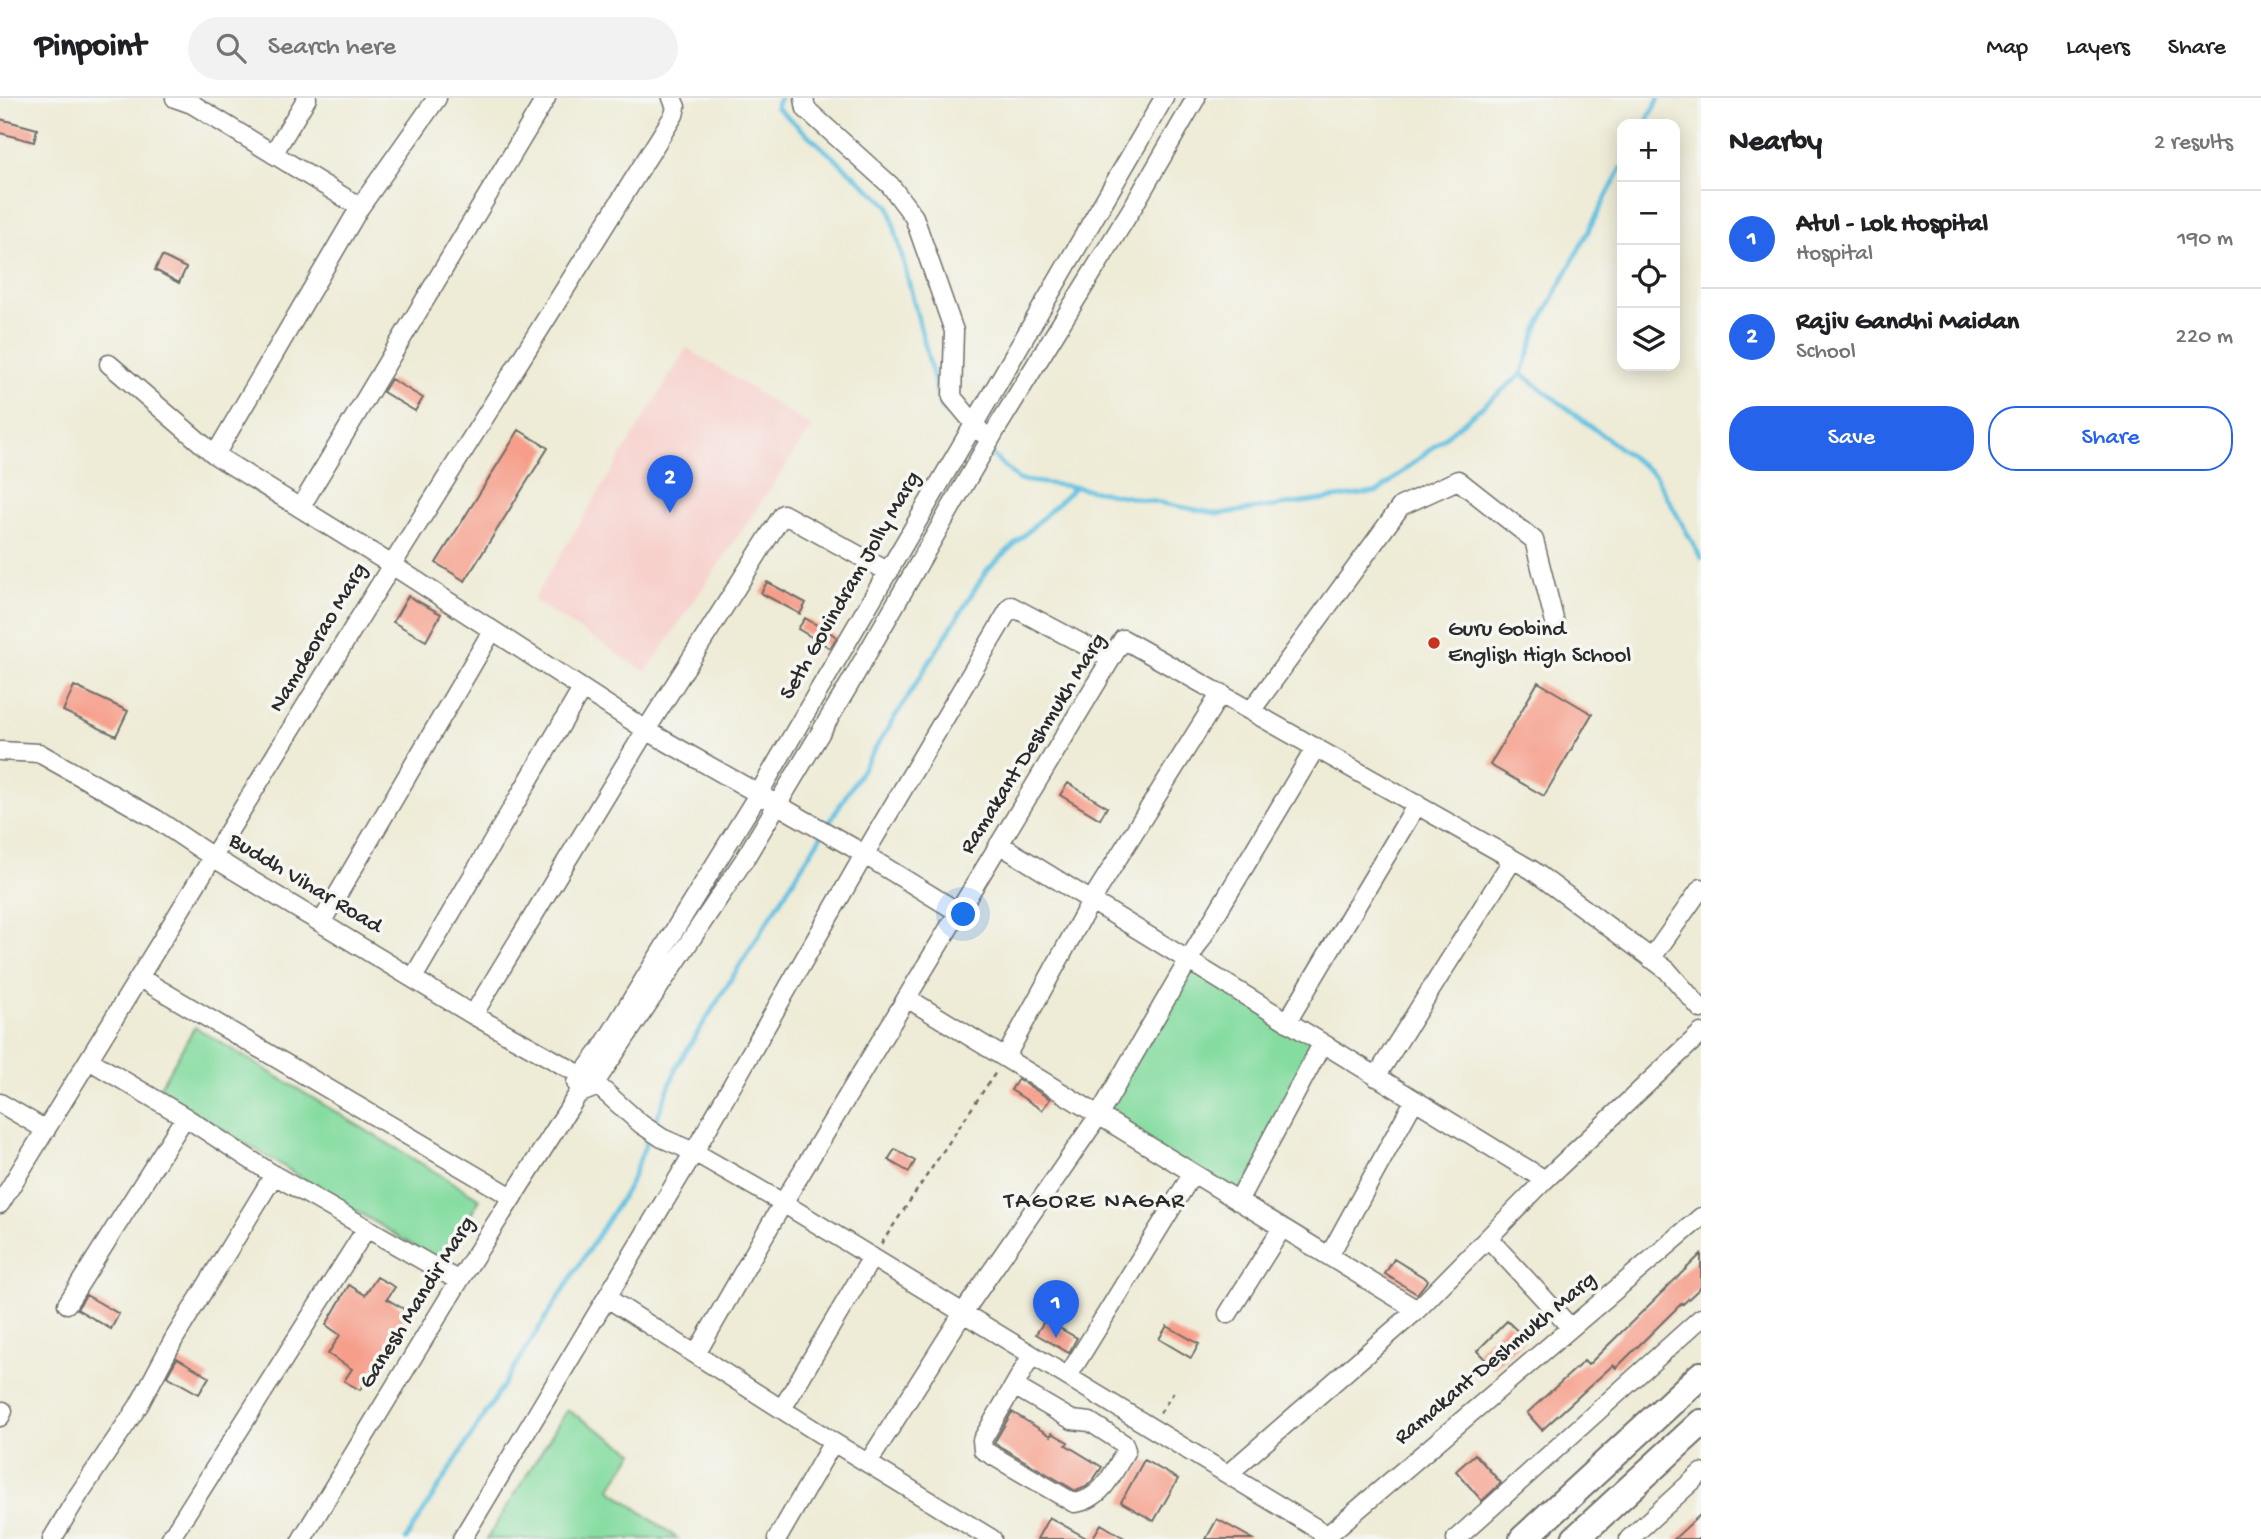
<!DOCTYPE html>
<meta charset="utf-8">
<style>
:root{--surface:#fff;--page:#f2f2f2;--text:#202124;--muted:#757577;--line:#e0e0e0;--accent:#2563eb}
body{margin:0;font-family:"Gochi Hand",sans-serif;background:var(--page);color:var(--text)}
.controls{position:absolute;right:21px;top:21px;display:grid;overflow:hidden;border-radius:14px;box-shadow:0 4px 18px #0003}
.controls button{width:63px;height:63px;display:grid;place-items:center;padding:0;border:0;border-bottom:2px solid var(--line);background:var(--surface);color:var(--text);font:35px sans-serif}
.you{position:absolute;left:964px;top:817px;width:24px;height:24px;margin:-18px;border:5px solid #fff;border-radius:50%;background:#1a73e8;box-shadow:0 0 0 10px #1a73e833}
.badge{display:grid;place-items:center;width:46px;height:46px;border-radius:50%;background:var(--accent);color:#fff;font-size:23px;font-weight:700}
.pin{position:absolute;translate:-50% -58px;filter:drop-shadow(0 2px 4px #0008)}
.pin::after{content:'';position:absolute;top:37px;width:24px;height:21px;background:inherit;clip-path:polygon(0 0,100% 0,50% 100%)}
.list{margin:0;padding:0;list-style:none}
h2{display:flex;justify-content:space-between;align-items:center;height:91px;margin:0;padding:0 28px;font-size:30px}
h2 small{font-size:23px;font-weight:400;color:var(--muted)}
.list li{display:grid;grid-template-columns:46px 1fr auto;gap:21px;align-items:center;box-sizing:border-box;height:98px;padding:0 28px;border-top:2px solid var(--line)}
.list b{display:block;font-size:26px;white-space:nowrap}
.list p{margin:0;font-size:23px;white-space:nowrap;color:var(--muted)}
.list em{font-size:23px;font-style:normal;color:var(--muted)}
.actions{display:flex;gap:14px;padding:21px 28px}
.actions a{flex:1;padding:16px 0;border:2px solid var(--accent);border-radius:28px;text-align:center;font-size:24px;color:var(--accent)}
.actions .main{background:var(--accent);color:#fff}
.icon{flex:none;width:38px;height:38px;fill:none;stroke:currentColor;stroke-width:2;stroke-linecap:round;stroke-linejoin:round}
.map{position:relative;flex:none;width:1701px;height:1441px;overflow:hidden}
header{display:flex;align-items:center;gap:42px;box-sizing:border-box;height:98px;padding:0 35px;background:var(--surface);border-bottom:2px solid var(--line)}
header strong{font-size:33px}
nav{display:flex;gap:38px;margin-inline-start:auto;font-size:24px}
.search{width:490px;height:63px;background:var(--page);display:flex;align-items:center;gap:18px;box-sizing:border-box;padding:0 24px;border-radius:38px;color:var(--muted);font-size:26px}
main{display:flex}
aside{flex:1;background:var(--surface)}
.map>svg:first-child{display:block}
.built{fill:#f7d0cc}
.green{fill:#85dca0;stroke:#588466;stroke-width:2}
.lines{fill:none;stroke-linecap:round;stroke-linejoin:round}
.stream{stroke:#63c1e1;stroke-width:4.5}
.building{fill:#f69e8a}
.minor-casing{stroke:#6f6e67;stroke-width:21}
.highway-casing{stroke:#6f6e67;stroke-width:30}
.path{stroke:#6f6e67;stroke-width:2.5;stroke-dasharray:5 5;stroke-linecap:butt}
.minor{stroke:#fff;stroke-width:18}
.highway{stroke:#fff;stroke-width:26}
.poi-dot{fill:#c8321e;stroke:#f6f6f2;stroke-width:2.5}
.labels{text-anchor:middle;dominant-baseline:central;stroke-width:7;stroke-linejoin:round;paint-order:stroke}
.street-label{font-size:23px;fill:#2b2b2b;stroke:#f6f6f2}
.poi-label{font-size:23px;fill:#2b2b2b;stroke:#f6f6f2;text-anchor:start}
.neighbourhood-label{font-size:24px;letter-spacing:2px;fill:#2b2b2b;stroke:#f6f6f2}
</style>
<header>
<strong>Pinpoint</strong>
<div class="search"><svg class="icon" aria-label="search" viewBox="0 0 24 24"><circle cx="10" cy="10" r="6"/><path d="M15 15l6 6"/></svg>Search here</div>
<nav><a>Map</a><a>Layers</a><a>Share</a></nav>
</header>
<main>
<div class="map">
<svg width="1701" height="1441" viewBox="0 0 1701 1441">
<rect width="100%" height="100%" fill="#f6f6f2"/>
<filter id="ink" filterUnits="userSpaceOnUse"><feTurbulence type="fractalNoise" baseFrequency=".0143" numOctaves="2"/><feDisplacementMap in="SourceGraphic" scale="14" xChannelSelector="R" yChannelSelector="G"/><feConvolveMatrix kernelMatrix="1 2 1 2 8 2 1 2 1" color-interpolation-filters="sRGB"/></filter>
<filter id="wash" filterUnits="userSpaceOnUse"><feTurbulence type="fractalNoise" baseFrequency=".00686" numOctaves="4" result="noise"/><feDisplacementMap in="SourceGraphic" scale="28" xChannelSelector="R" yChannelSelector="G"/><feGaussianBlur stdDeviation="1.57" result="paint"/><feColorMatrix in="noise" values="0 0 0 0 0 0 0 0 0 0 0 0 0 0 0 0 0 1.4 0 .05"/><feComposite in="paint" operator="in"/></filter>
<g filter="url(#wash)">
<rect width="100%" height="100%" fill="#eeebd6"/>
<path class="built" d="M 687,250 L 812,329 L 646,574 L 533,502 Z"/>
<path class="green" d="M 1188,863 L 1322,946 L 1238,1103 L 1099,1017 Z
M 195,929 L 480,1101 L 442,1165 L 158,992 Z
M 567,1312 L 634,1354 L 610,1391 L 678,1441 L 487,1441 Z"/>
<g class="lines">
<path class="stream" d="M 780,0 L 776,9 L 889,108 L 941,309 L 966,332
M 1645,26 L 1659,0
M 1622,69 L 1538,229 L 1522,276 L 1655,377 L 1701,460
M 988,353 L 1019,382 L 1075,389 L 1219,416 L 1378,394 L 1522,276
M 825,731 L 987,472 L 1075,389
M 653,1030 L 678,966 L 821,738
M 406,1441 L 629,1088 L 649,1038"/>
</g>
<g id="blocks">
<path class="building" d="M 0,21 L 37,31 L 34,44 L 0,35 Z
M 162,158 L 186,170 L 179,185 L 155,172 Z
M 391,281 L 423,300 L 415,313 L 383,294 Z
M 519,332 L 548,350 L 465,483 L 436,465 Z
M 767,484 L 806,505 L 800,516 L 761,495 Z
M 408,498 L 441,516 L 426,543 L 393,524 Z
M 805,520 L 837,539 L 830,550 L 798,531 Z
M 1538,584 L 1592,616 L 1544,698 L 1490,667 Z
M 74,588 L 128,613 L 116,638 L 63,613 Z
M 1068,685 L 1107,709 L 1100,721 L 1060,697 Z
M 1018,981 L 1050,1001 L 1042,1012 L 1011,992 Z
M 895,1051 L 915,1063 L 909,1074 L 888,1062 Z
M 1701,1156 L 1701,1189 L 1683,1206 L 1682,1205 L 1616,1270 L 1613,1267 L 1542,1332 L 1527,1315 L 1584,1263 L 1588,1267 Z
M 1394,1161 L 1428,1182 L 1417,1196 L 1385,1176 Z
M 377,1179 L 395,1189 L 387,1201 L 412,1216 L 385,1261 L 380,1258 L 360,1292 L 344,1283 L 352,1271 L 328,1256 L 340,1237 L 326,1227 L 349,1187 L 365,1197 Z
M 86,1197 L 119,1216 L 111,1231 L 77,1211 Z
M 1045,1222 L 1077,1240 L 1069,1255 L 1036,1236 Z
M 1507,1223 L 1525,1240 L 1494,1270 L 1477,1253 Z
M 1167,1228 L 1199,1246 L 1191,1260 L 1159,1241 Z
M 177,1260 L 209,1279 L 199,1296 L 167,1278 Z
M 1012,1314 L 1051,1338 L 1052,1335 L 1068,1344 L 1066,1347 L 1102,1369 L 1093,1382 L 1086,1389 L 1076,1393 L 994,1345 Z
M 1475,1356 L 1501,1385 L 1482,1403 L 1456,1373 Z
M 1144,1362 L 1178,1381 L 1154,1423 L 1121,1404 Z
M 1701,1416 L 1701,1441 L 1674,1441 Z
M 1049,1419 L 1088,1441 L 1037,1441 Z
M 1217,1421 L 1253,1441 L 1206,1441 Z
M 1101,1426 L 1126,1441 L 1092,1441 Z"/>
</g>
</g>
<g filter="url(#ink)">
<use href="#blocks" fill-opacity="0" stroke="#6f6e67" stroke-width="2"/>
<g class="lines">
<defs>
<path id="minor" d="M 175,0 L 192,6 L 360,109
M 804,0 L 806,11 L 890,87 L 914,119 L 954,233 L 952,299 L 982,335
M 273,56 L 307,0
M 109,266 L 215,357 L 392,467 L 646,632 L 852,749 L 958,814
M 215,357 L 360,109 L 437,0
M 300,410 L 546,0
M 1251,613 L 1401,408 L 1458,382 L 1534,442 L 1555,525
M 0,653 L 39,655 L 156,721 L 214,760 L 473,917 L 595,985 L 641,1026 L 662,1040 L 694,1054 L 783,1105 L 1327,1437
M 999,746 L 1545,1082
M 321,825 L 492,533
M 1651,861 L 1701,790
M 140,880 L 512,1099
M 413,880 L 582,591
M 907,900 L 1417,1212
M 473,917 L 646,632 L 783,416 L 889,474
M 1287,924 L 1417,706
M 1005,960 L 1091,803 L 1221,595
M 89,962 L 185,1019 L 274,1077 L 459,1183
M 1376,979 L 1513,761
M 576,985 L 600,953 L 759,695 L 1164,0
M 578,996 L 591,991 L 744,762 L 849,587 L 995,333 L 1134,107 L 1196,0
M 0,1005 L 46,1032
M 1238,1103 L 1322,946
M 0,1106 L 392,467 L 674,17 L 676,9 L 672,0
M 1489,1141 L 1571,1230
M 1329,1158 L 1414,1003
M 607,1200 L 833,1344 L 992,1441
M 67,1206 L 185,1019
M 1228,1216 L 1282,1130
M 696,1256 L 783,1105 L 1123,541 L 1532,772 L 1667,872 L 1701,911
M 1068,1278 L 1193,1075
M 1014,1288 L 1072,1322 L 1090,1324 L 1124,1346 L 1126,1352 C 1114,1374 1102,1402 1074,1405 L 983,1352 L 982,1342 Z
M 1014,1288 L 1032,1257
M 782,1311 L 872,1159
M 0,1319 L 3,1313
M 868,1365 L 963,1215 L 1099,1017 L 1188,863 L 1316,649
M 1228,1376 L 1417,1212 L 1545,1082 L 1701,935
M 52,1441 L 79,1396 L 139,1307 L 174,1241 L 274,1077
M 170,1441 L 366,1131
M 302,1441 L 459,1183 L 578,996
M 462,1441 L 694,1054 L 864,757 L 1011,508 L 1111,561
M 777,1441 L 833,1344
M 1323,1441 L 1701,1119
M 1456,1441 L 1701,1220
M 1629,1441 L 1701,1375"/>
<path id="highway" d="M 1523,1441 L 1701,1277
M 1575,1441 L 1701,1325"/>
</defs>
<use href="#minor" class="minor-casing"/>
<use href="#highway" class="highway-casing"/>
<path class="path" d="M 881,1146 L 996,974
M 1160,1315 L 1176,1291"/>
<use href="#minor" class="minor"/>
<use href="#highway" class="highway"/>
</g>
</g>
<circle class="poi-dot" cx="1434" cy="545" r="7"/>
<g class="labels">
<g class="street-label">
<text transform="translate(851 488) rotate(-60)">Seth Govindram Jolly Marg</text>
<text transform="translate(319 540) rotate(-59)">Namdeorao Marg</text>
<text transform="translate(1034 646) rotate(-58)">Ramakant Deshmukh Marg</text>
<text transform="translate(305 786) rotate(31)">Buddh Vihar Road</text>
<text transform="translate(418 1205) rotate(-58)">Ganesh Mandir Marg</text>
<text transform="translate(1496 1261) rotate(-40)">Ramakant Deshmukh Marg</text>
</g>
<g class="poi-label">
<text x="1448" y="532">Guru Gobind<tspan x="1448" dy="26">English High School</tspan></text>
</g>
<g class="neighbourhood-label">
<text x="1095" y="1104">TAGORE NAGAR</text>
</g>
</g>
</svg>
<div class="controls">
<button>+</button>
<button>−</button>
<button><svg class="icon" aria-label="locate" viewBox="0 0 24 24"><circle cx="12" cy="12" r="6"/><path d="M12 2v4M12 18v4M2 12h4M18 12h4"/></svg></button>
<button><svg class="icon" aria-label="layers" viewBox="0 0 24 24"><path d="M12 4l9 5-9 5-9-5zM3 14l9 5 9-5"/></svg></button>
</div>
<div class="you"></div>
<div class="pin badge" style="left:1056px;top:1240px">1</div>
<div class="pin badge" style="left:670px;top:415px">2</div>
</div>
<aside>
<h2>Nearby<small>2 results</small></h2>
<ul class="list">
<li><span class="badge">1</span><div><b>Atul - Lok Hospital</b><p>Hospital</p></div><em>190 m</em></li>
<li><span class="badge">2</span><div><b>Rajiv Gandhi Maidan</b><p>School</p></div><em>220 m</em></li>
</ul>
<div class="actions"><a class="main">Save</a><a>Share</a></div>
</aside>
</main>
